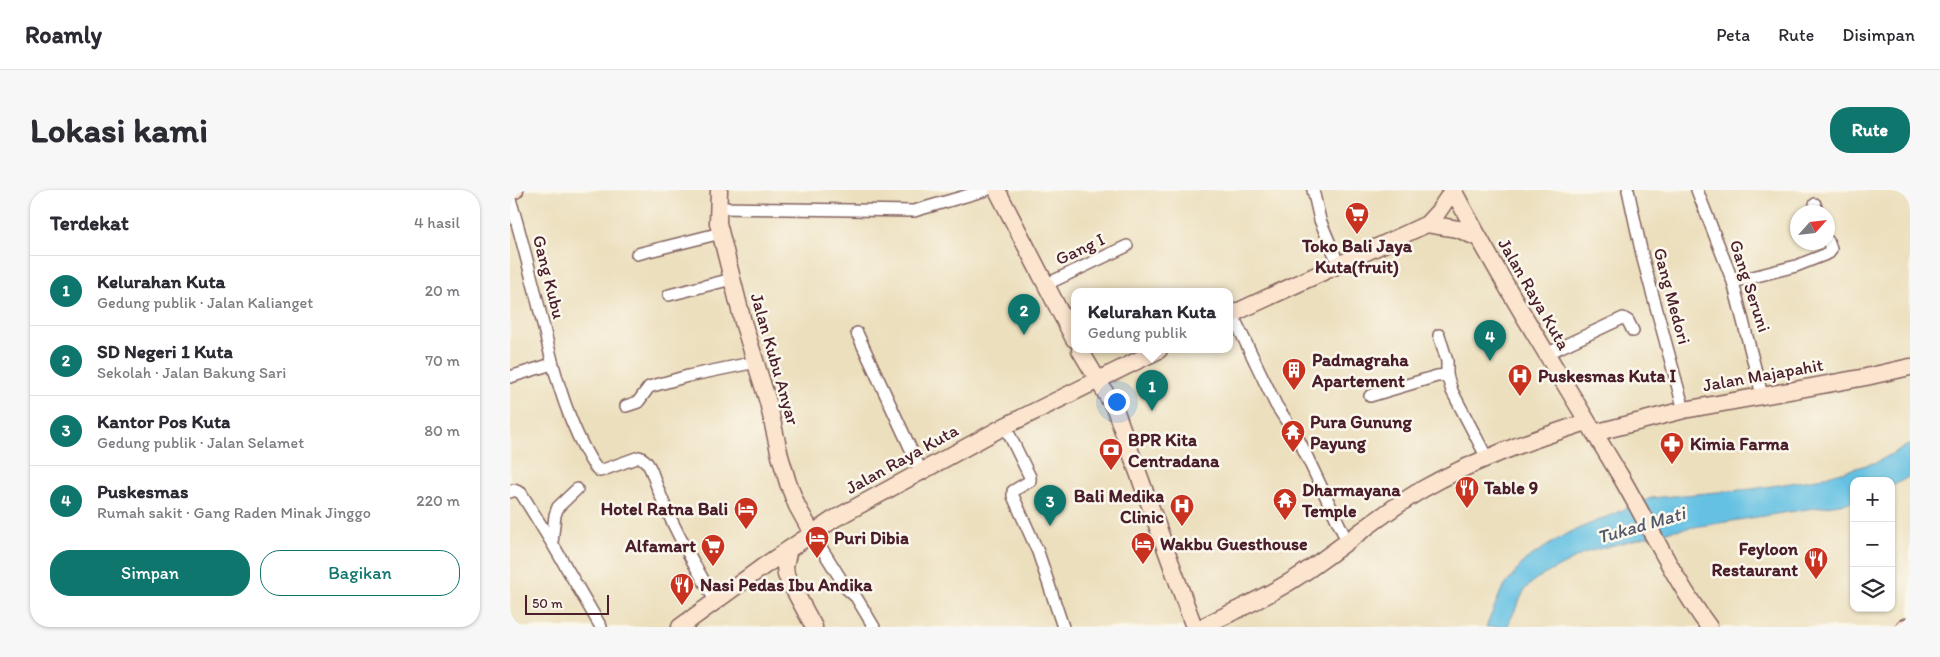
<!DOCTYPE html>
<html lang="id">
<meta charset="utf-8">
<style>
:root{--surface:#fff;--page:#f7f7f7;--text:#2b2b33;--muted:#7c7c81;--line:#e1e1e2;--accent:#0f766e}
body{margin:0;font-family:Itim,sans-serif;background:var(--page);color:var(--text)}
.controls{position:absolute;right:15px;bottom:15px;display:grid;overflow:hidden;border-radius:10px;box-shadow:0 1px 4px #0004}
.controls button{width:45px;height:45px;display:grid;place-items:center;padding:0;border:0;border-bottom:1px solid var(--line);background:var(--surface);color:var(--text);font:25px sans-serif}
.compass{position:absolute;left:1280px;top:15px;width:45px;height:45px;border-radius:50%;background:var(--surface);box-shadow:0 1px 4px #0004;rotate:63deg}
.scale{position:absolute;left:15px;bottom:12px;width:84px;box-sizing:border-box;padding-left:5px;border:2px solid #4a1f2b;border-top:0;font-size:14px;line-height:18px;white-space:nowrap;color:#4a1f2b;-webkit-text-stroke:4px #fbf7ec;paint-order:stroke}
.you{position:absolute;left:606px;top:211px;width:18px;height:18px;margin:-12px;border:4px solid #fff;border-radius:50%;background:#1a73e8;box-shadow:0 0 0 8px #1a73e833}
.badge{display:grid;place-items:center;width:32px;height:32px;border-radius:50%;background:var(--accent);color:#fff;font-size:16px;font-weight:700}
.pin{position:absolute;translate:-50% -41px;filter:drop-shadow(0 1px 2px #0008)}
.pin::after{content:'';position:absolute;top:26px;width:18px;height:15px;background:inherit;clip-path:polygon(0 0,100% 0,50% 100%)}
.popup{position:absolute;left:561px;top:98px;width:162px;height:65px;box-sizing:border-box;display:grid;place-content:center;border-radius:10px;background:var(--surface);filter:drop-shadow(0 1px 4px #0005);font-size:16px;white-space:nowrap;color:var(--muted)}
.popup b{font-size:19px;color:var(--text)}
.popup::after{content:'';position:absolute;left:50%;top:100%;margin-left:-10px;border:10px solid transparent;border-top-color:var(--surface)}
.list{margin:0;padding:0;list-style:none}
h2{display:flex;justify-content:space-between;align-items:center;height:65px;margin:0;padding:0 20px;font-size:21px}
h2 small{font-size:16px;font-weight:400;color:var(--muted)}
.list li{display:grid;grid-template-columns:32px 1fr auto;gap:15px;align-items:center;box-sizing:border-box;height:70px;padding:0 20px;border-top:1px solid var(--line)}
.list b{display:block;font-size:19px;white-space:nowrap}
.list p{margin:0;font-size:16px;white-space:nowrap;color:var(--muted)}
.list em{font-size:16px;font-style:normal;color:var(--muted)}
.actions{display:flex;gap:10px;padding:15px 20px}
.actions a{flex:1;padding:11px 0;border:1px solid var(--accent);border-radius:20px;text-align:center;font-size:18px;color:var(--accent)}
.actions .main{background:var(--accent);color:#fff}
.icon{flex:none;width:28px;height:28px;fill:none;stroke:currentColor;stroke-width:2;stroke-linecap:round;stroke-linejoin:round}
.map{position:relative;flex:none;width:1400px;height:437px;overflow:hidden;border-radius:20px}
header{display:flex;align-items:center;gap:30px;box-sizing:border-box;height:70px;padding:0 25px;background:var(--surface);border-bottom:1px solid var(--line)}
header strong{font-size:24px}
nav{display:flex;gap:28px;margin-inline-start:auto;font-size:18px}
.intro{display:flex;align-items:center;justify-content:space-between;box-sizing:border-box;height:120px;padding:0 30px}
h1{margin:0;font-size:35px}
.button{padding:12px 22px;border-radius:20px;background:var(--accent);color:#fff;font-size:18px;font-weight:700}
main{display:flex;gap:30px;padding:0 30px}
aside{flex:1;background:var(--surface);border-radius:20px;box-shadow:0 1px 4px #0004}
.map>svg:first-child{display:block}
.water{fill:#65c1e3;stroke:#587087}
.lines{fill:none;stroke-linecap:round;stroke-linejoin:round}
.street-casing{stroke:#83625e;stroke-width:14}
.secondary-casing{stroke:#83625e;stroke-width:19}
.street{stroke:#fff;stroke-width:11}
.secondary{stroke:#fce5cf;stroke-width:16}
.labels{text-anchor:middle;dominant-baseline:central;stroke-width:5;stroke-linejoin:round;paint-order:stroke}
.poi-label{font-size:18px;font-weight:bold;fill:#4a1f2b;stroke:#fbf7ec;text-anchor:start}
.street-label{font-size:18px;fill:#4a1f2b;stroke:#fbf7ec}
.water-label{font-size:19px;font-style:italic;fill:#53586b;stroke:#fbf7ec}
</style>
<header>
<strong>Roamly</strong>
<nav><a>Peta</a><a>Rute</a><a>Disimpan</a></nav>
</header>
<div class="intro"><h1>Lokasi kami</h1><a class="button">Rute</a></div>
<main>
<aside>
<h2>Terdekat<small>4 hasil</small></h2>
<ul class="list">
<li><span class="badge">1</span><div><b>Kelurahan Kuta</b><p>Gedung publik · Jalan Kalianget</p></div><em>20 m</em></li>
<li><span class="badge">2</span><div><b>SD Negeri 1 Kuta</b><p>Sekolah · Jalan Bakung Sari</p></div><em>70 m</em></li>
<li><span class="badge">3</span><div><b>Kantor Pos Kuta</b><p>Gedung publik · Jalan Selamet</p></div><em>80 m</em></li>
<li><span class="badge">4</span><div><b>Puskesmas</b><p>Rumah sakit · Gang Raden Minak Jinggo</p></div><em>220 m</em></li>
</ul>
<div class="actions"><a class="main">Simpan</a><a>Bagikan</a></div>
</aside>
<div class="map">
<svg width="1400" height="437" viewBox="0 0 1400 437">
<rect width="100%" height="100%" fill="#fbf7ec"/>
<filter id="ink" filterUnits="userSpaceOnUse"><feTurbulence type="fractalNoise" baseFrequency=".02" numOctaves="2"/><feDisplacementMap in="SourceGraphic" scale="10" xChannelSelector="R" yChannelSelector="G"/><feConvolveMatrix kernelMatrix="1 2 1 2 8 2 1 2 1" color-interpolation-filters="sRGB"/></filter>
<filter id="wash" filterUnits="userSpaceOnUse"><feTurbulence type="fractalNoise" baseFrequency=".0096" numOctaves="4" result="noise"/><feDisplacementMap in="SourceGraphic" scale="20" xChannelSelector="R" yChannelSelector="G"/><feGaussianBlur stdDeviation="1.12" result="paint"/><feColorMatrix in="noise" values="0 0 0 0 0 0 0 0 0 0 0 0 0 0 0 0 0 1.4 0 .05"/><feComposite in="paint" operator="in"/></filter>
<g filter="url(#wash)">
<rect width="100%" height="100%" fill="#ecdfbd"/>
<path class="water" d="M 1400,254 L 1400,286 L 1381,297 L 1381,291 L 1344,291 L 1344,312 L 1342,312 L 1159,341 L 1077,362 L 1026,389 L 1015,399 L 997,437 L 976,437 L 991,401 L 1015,370 L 1056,344 L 1141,308 L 1242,299 L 1307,289 L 1367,272 Z"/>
</g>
<g filter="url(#ink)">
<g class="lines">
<defs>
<path id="street" d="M 803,0 L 810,30 L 828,73
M 1118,0 L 1133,69 L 1174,220
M 1187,0 L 1223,92 L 1252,205
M 0,9 C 9,38 16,67 24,97 C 38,153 48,209 75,260 C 79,267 83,277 90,281 L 129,267 C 141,271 143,288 148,299 C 163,338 185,376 206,412
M 1305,14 L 1307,22
M 208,18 L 404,21 L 476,0
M 127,64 L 211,43
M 1223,92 L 1286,76 L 1319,63 L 1321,59 L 1318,51
M 537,94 L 617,56
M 159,105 L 222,89
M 722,124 L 766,215 L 789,250 L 837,351
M 347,143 L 411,281
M 929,145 L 937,171 L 937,185
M 1036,164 L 1113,128 L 1118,131 L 1123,141
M 0,187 L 42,174
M 860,206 L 927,186 L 937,185 L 942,201 L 977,268
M 116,216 L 128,212 L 139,197 L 178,186 L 246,172
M 495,236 L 520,287 L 520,291 L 503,301 L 503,306 L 528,362 L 553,437
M 67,299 L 48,317 L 45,325 L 42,353 L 91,437
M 0,302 L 4,300 L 11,303 L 42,353
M 302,343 L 337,399 L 346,407 L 364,437"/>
<path id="secondary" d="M 209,0 L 208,33 L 233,132 L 258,212 L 270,266 L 278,293 L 287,316 L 302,343
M 487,0 L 564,149
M 943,0 C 995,98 1054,192 1111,287 C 1140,337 1165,391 1199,437
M 0,1 L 5,0
M 917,34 L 948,39 L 968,48
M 720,125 L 917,34 L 928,22 L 943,0
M 570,160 L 605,219 L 684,437
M 1084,243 L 1174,220 L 1356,187 L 1400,177
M 279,359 L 275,376 L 276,385 L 304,437
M 170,437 L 254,376 L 324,329 L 495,236 L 649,160
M 692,437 C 726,420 761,405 792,384 C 833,357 870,324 913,299 C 964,270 1021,250 1077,232
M 1395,437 L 1400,436"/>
</defs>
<use href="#street" class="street-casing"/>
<use href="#secondary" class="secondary-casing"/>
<use href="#street" class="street"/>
<use href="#secondary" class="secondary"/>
</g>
</g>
<defs>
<symbol id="supermarket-pin" viewBox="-11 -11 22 30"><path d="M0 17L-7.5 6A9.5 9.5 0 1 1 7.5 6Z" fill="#c8321e" stroke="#fbf7ec"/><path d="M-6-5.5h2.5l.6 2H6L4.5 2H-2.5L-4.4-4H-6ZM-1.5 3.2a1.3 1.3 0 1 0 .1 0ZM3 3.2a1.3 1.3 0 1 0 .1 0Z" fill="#fff"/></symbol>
<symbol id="building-pin" viewBox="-11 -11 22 30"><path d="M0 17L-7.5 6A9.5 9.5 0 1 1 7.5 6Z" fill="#c8321e" stroke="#fbf7ec"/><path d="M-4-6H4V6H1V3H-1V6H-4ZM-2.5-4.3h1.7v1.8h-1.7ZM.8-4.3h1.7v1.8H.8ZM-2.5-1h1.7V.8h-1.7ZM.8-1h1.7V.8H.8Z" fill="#fff"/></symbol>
<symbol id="hospital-pin" viewBox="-11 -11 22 30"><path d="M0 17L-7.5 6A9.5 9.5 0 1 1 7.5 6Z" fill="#c8321e" stroke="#fbf7ec"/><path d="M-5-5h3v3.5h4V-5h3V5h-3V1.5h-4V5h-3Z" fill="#fff"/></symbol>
<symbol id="temple-pin" viewBox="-11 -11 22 30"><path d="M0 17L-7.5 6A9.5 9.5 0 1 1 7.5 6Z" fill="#c8321e" stroke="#fbf7ec"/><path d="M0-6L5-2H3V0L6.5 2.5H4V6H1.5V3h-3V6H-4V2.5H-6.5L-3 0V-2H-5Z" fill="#fff"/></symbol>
<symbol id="pharmacy-pin" viewBox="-11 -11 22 30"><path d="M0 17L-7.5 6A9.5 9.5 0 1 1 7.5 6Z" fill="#c8321e" stroke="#fbf7ec"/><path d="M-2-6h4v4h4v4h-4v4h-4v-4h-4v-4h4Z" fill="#fff"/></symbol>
<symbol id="bank-pin" viewBox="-11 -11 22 30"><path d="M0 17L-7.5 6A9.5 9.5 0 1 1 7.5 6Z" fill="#c8321e" stroke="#fbf7ec"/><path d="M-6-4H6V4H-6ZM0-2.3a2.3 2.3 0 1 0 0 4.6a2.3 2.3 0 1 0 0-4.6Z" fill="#fff"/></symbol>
<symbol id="restaurant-pin" viewBox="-11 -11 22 30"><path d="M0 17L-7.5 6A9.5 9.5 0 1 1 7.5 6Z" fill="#c8321e" stroke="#fbf7ec"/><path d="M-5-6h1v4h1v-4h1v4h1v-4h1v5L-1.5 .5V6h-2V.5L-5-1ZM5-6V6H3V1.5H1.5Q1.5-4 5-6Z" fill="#fff"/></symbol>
<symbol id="hotel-pin" viewBox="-11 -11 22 30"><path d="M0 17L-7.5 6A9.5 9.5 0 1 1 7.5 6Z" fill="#c8321e" stroke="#fbf7ec"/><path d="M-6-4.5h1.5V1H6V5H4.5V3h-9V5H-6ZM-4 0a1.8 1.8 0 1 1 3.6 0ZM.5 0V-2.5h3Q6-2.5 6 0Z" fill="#fff"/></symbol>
</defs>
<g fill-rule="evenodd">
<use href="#supermarket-pin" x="833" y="10" width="28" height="38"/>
<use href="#building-pin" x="770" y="166" width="28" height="38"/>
<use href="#hospital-pin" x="996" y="172" width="28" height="38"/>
<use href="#temple-pin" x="769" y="228" width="28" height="38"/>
<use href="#pharmacy-pin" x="1148" y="240" width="28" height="38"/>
<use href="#bank-pin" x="587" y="246" width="28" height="38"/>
<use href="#restaurant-pin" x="943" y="284" width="28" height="38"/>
<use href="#temple-pin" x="761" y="296" width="28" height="38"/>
<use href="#hospital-pin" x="658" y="302" width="28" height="38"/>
<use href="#hotel-pin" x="222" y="305" width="28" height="38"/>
<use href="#hotel-pin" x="293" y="334" width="28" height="38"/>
<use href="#hotel-pin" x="619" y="340" width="28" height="38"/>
<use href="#supermarket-pin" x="189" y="342" width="28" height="38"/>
<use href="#restaurant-pin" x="1292" y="355" width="28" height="38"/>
<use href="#restaurant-pin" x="158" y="381" width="28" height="38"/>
</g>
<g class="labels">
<g class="poi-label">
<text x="847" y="56" text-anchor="middle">Toko Bali Jaya<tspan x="847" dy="21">Kuta(fruit)</tspan></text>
<text x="802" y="170">Padmagraha<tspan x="802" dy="21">Apartement</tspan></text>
<text x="1028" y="186">Puskesmas Kuta I</text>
<text x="800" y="232">Pura Gunung<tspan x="800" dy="21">Payung</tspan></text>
<text x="618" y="250">BPR Kita<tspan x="618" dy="21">Centradana</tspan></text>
<text x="1180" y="254">Kimia Farma</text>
<text x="974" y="298">Table 9</text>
<text x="792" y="300">Dharmayana<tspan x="792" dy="21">Temple</tspan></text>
<text x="654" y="306" text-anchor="end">Bali Medika<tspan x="654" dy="21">Clinic</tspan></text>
<text x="218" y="319" text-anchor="end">Hotel Ratna Bali</text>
<text x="324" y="348">Puri Dibia</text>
<text x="650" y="354">Wakbu Guesthouse</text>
<text x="186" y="356" text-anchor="end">Alfamart</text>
<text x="1288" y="359" text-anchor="end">Feyloon<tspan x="1288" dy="21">Restaurant</tspan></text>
<text x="190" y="395">Nasi Pedas Ibu Andika</text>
</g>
<g class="street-label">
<text transform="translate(570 59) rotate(-25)">Gang I</text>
<text transform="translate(39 87) rotate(76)">Gang Kubu</text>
<text transform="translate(1240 96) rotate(72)">Gang Seruni</text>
<text transform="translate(1024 104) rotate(60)">Jalan Raya Kuta</text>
<text transform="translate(1162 106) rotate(75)">Gang Medori</text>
<text transform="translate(265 169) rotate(74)">Jalan Kubu Anyar</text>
<text transform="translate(1253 185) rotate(-10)">Jalan Majapahit</text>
<text transform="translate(392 269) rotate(-29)">Jalan Raya Kuta</text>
</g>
<g class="water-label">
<text transform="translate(1131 335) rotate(-16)">Tukad Mati</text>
</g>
</g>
</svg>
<div class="controls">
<button>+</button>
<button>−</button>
<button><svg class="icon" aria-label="layers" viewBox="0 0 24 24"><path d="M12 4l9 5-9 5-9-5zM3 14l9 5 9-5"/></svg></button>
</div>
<svg class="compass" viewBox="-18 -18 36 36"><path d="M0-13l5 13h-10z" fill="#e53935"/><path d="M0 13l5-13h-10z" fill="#7c7c81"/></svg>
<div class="scale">50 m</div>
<div class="you"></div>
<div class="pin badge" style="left:642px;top:221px">1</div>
<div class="popup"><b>Kelurahan Kuta</b>Gedung publik</div>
<div class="pin badge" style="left:514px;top:145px">2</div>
<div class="pin badge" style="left:540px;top:336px">3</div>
<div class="pin badge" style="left:980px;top:171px">4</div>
</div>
</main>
